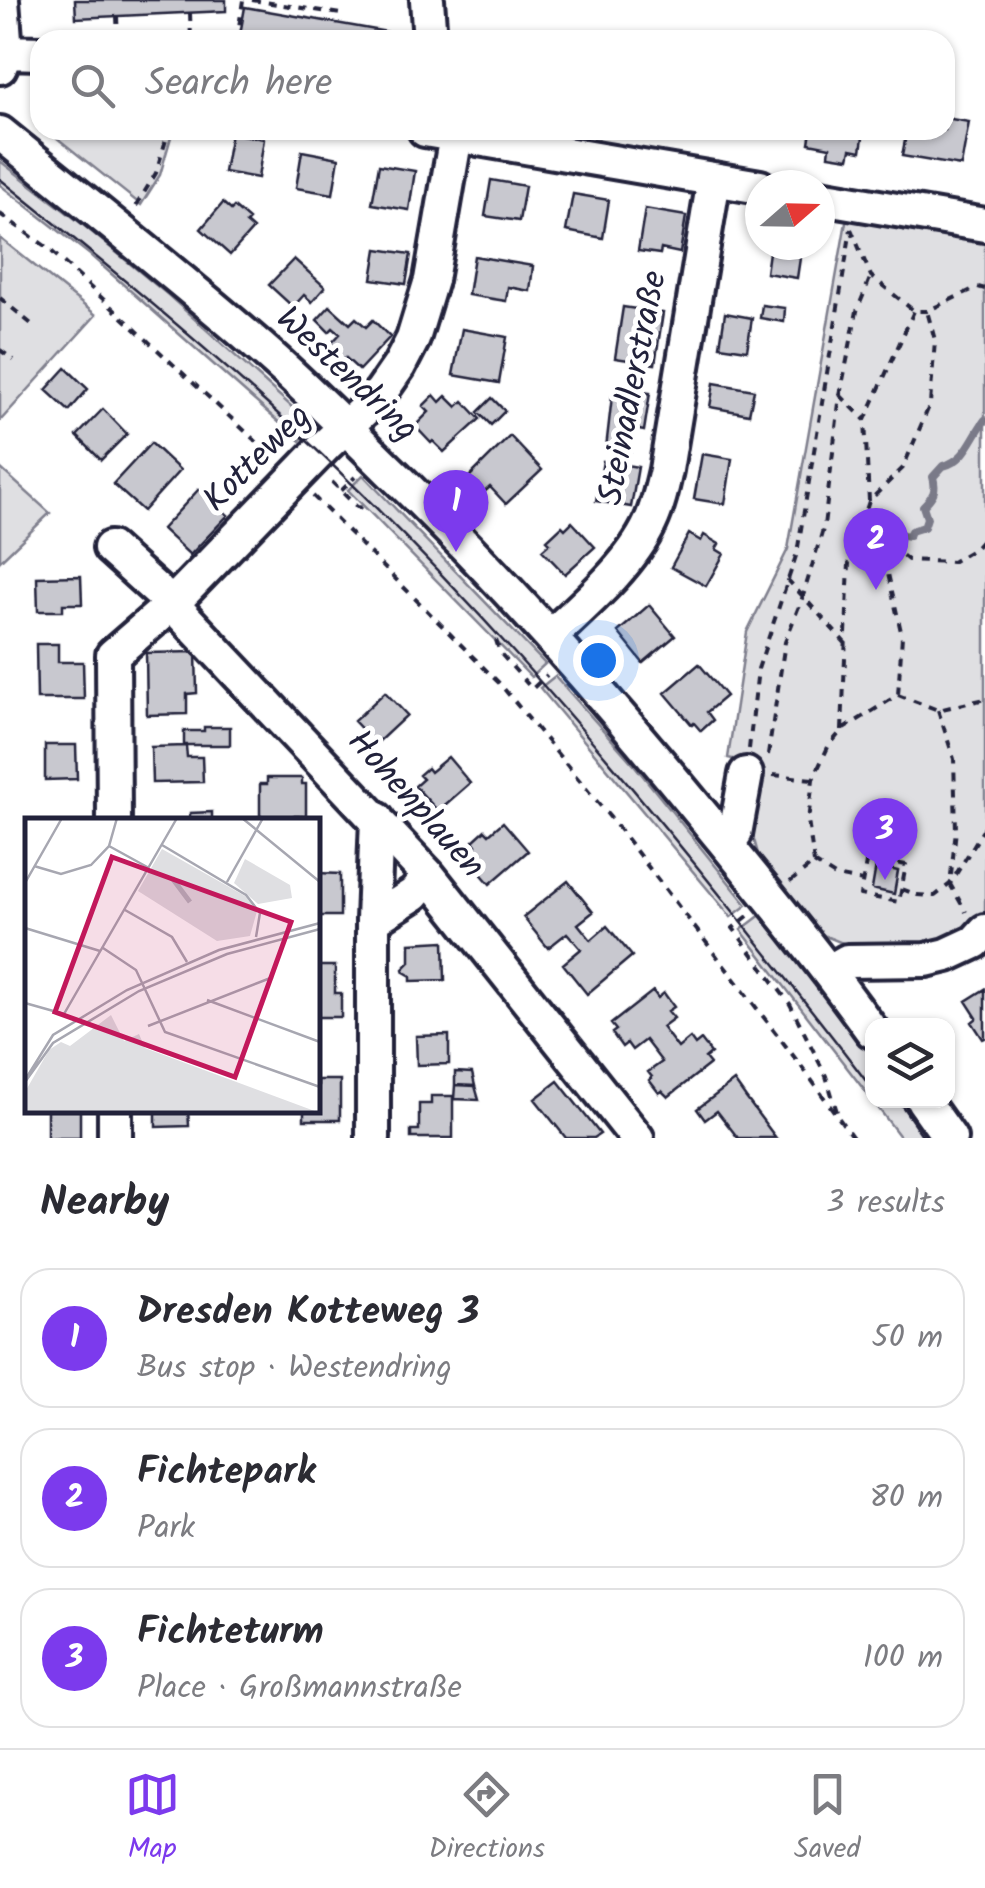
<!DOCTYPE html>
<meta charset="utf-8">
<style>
:root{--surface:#fff;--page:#f2f2f3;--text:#2b2b33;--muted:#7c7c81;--line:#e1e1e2;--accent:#7c3aed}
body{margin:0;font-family:Kalam,sans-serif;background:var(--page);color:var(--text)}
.controls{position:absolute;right:30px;bottom:30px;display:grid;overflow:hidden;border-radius:20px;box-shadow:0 2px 8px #0004}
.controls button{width:90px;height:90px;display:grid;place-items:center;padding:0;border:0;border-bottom:2px solid var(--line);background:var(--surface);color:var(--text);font:50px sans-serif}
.compass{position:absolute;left:745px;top:170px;width:90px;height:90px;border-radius:50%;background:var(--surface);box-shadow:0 2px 8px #0004;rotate:70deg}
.you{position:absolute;left:598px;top:660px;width:35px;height:35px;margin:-25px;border:8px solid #fff;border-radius:50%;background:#1a73e8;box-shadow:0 0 0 15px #1a73e833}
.badge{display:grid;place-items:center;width:65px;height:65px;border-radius:50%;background:var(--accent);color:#fff;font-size:32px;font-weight:700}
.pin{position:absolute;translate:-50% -82px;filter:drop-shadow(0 2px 5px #0008)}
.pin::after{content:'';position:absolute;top:52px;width:35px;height:30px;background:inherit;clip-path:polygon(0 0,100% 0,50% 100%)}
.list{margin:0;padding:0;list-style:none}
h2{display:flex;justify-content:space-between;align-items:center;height:130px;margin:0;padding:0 40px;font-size:42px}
h2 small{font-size:32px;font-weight:400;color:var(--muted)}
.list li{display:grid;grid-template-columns:65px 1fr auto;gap:30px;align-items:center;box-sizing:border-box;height:140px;margin:0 20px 20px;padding:0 20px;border:2px solid var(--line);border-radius:30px}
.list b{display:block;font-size:38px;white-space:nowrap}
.list p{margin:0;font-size:32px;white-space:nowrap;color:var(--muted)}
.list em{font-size:32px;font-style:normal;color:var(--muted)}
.icon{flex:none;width:55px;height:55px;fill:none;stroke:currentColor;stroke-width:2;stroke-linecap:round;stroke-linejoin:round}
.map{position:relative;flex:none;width:985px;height:1138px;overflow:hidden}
.search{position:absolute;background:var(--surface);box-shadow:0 2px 8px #0004;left:30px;right:30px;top:30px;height:110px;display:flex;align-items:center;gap:25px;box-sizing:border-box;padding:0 35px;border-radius:30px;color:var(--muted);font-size:38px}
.sheet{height:610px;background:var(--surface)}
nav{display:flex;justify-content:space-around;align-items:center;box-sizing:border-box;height:140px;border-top:2px solid var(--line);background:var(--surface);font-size:28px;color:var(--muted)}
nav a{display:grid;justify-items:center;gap:5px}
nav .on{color:var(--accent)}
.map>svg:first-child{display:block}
.green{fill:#dfdfe2;stroke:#80808e;stroke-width:2.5}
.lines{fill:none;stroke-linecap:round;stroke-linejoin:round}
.stream{stroke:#7a7a88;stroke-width:8}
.building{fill:#c8c8cf;stroke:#22223b;stroke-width:2.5}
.minor-casing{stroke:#22223b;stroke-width:40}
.path{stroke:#22223b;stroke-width:4;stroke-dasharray:8 8;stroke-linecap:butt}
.minor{stroke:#fff;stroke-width:32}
.tram{stroke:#22223b;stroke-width:2.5}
.labels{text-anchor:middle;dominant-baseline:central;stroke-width:10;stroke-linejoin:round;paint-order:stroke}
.street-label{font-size:35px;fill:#22223b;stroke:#fff}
.inset-river{fill:none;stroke:#b4b4bc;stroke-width:5}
.inset-road{fill:none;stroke:#a7a7b1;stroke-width:2.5}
.view{fill:#c2185b;fill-opacity:0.15;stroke:#c2185b;stroke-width:5}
.inset-edge{fill:none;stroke:#22223b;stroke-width:5}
</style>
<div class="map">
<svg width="985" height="1138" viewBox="0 0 985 1138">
<rect width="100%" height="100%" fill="#fff"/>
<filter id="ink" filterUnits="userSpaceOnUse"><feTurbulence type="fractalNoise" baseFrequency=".01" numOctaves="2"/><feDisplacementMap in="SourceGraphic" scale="20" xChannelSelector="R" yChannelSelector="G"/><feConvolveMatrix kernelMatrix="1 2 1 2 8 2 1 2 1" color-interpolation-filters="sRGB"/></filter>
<g filter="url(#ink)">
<path class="green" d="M 47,130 L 173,130 L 160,175 L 141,205 Z
M 0,161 L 82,224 L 168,295 L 312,425 L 300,441 L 90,255 L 0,185 Z
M 847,216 L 985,238 L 985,918 L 958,940 L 871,949 L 845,944 L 825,936 L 798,916 L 760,861 L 736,775 L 737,760 L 728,758 L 747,632 L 788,549 Z
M 0,238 L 96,315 L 0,421 Z
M 0,468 L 50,513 L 0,561 Z
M 363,475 L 545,664 L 531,677 L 348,490 Z
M 555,676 L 635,766 L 747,905 L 731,917 L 540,688 Z
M 762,914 L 872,1057 L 872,1100 L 741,930 Z
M 873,1101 L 905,1101 L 929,1138 L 901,1138 Z"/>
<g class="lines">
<path class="stream" d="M 890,533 L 909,536 L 911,531 L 924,527 L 927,518 L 923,506 C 933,496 937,491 933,477 L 943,466 C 966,461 972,437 985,420"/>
</g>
<path class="building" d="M 75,0 L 226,0 L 226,11 L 76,18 Z
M 245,7 L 393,33 L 392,40 L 239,40 Z
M 945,118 L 969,122 L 961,166 L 902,156 L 907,130 L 945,130 Z
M 811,130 L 864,130 L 861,151 L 851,149 L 849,158 L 829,155 L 830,147 L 809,143 Z
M 231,133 L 264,139 L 258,178 L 224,172 Z
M 302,151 L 339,158 L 333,194 L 296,188 Z
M 379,165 L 415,171 L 409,210 L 372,204 Z
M 491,180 L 525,186 L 519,221 L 485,216 Z
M 573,194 L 609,200 L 603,238 L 566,231 Z
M 223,203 L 231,210 L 234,207 L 249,220 L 246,223 L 253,229 L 230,255 L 201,229 Z
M 645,209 L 686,216 L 680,253 L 661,249 L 660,254 L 638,251 Z
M 770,245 L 802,245 L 797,278 L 766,273 Z
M 377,249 L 411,254 L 406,284 L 372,279 Z
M 474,256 L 533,266 L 530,291 L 508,287 L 506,301 L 468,295 Z
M 294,259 L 325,287 L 312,302 L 304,295 L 293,307 L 269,285 Z
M 762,305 L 785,308 L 784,322 L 760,318 Z
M 330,306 L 350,324 L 356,318 L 366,327 L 373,320 L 390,337 L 359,370 L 346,358 L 342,362 L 327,348 L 340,334 L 333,328 L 329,332 L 317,320 Z
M 623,307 L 663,313 L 655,364 L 615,358 Z
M 725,313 L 752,318 L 747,350 L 720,346 Z
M 462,329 L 507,337 L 499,383 L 453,375 Z
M 66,368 L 88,389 L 69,411 L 46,390 Z
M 714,383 L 754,390 L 749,414 L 710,407 Z
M 616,388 L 650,393 L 644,431 L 634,429 L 630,452 L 606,448 L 612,396 L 615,396 Z
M 434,395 L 440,402 L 446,396 L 457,407 L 463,401 L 480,419 L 444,452 L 433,441 L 431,443 L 415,426 L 429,412 L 423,406 Z
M 492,398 L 505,411 L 491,425 L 478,412 Z
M 103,409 L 127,434 L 101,460 L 77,436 Z
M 510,436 L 542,470 L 506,504 L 490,487 L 482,494 L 467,479 Z
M 151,443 L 180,470 L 143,511 L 113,484 Z
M 702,454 L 732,459 L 725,504 L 694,499 Z
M 603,461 L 638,467 L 631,507 L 596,501 Z
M 199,489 L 228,515 L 190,555 L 162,529 Z
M 572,522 L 595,547 L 565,574 L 542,550 L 550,543 L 547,540 L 562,526 L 565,529 Z
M 689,534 L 701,541 L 704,535 L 719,544 L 716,549 L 724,554 L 706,586 L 671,567 Z
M 81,576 L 82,604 L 63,604 L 63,611 L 38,611 L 37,577 Z
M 649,605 L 675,636 L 643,663 L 618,632 Z
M 36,644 L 58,644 L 58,662 L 83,662 L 84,699 L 37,699 Z
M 196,652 L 197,693 L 187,694 L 187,714 L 147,715 L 146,653 Z
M 699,664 L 726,696 L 707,712 L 713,720 L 701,731 L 694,723 L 692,725 L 665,693 Z
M 385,692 L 407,715 L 376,744 L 354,721 Z
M 204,727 L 230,727 L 230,745 L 184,745 L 184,731 L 204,731 Z
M 45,745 L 76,745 L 77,779 L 45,780 Z
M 186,746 L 187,757 L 202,757 L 203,782 L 152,783 L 151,747 Z
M 448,757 L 470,783 L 438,811 L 415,786 L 423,779 L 419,775 L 427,768 L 430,772 Z
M 267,778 L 302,778 L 302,784 L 306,784 L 306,816 L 260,816 L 260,784 L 267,784 Z
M 212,812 L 212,821 L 190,821 L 190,813 Z
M 503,822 L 528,851 L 490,884 L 465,855 L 476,845 L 473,841 L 485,830 L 489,834 Z
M 876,866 L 898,871 L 894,894 L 872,889 Z
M 318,873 L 340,874 L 340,916 L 318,916 Z
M 568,881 L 593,912 L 578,924 L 591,940 L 607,926 L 632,956 L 587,994 L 563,964 L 581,949 L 567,933 L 548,948 L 523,917 Z
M 444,941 L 445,980 L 411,981 L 411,976 L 404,972 L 403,969 L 410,962 L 410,943 Z
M 318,966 L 335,966 L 335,993 L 341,993 L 341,1017 L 318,1017 Z
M 985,989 L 985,1038 L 983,1039 L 972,1022 L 977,1018 L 966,1001 Z
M 653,991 L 658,998 L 664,993 L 674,1007 L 668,1011 L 674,1018 L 662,1027 L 678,1048 L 690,1038 L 695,1045 L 701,1040 L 711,1053 L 705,1058 L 710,1064 L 668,1097 L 662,1091 L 659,1093 L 649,1080 L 652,1077 L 648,1072 L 662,1062 L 645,1040 L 632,1050 L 627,1043 L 622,1047 L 612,1033 L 616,1030 L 611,1024 Z
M 449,1035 L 449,1064 L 417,1065 L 416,1036 Z
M 455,1072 L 472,1073 L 475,1086 L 455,1085 Z
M 318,1080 L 340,1080 L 340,1120 L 304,1120 L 304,1110 L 318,1110 Z
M 558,1081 L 600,1134 L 594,1138 L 566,1138 L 535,1099 Z
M 734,1081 L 746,1098 L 776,1138 L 738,1138 L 717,1111 L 705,1120 L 697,1109 Z
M 455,1085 L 475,1086 L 479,1100 L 454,1099 Z
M 431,1096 L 453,1096 L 453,1138 L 411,1138 L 411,1130 L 419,1130 L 419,1104 L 431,1104 Z
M 47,1110 L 80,1110 L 80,1138 L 47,1138 Z
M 156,1110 L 188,1110 L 189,1126 L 156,1127 Z"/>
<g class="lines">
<defs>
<path id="minor" d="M 427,0 L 430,40
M 6,52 L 40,53
M 0,67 L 6,52 L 2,0
M 425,130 L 760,187
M 0,133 C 90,206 181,278 269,355 C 310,391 349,431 389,470 C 502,578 605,696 704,817 C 761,887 819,957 872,1031
M 820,197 L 985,225
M 110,548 L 172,604 L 429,876 L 637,1138
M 550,637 C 584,605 631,565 650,523 C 658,506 662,488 666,470 L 714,179
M 114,821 L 113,655 L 172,604 L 326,445 L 365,409 L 381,392 L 399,366 L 413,339 L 431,280 L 456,135
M 726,844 L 735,834 L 746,774
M 373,920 L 414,894 L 429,876
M 828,972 L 847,961 L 926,960 L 947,955 L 975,942 L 985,931
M 923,1100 L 950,1138
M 115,1110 L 115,1138
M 373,1138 L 373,920 L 377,819"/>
</defs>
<use href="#minor" class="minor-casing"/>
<path class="path" d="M 252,0 L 341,14
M 190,13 L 191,40
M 117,16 L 118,40
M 237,40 L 243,0
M 136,206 L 156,173 L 169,130
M 0,214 L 48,248 L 274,458
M 851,229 L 871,276 L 914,311 L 927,311 L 978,287 L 985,289
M 0,298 L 35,327
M 0,350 L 14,360
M 840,395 L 865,420
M 332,482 L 357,507 L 366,508
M 341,491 L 355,477
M 313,496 L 500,684 L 613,821 L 805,1071 L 853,1138
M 869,501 L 865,420 L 914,311
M 867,515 L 884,556 L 902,636 L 898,695
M 878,535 L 908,560 L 952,562 L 974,549 L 985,537
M 787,579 L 847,645
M 496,640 L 500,653 L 532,689 L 547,675
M 938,710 L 954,759 L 956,830 L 950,884 L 966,912
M 842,730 L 849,563 L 869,501 L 903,468 L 930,404 L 935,340 L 927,311
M 749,749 L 758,669 L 797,553 L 851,229
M 768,755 L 785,642 L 803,596 L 824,526 L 840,395 L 857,311 L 871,276
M 773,775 L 813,779
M 867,857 L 906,865 L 899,902 L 860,895 Z
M 814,863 L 808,821 L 813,779 L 828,747 L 842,730 L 898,695 L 938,710 L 985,699
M 814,863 L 835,876 L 863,881
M 790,882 L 814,863
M 902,889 L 917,895 L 935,896 L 950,884 L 985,827
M 748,916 L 733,928 L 790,1004 L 826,1076 L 838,1115"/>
<use href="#minor" class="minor"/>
<path class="tram" d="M 0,179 C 99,258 196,338 289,424 C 450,573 595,739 732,910 C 779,970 827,1028 872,1089
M 898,1100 L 924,1138"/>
</g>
</g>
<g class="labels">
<g class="street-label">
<text transform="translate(346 375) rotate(43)">Westendring</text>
<text transform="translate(634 388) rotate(-79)">Steinadlerstraße</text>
<text transform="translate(258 459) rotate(-45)">Kotteweg</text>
<text transform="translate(415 805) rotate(48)">Hohenplauen</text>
</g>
</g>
<g transform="translate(25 818)">
<rect width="295" height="295" fill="#fff"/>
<path d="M 137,31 L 220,78 L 232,93 L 225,118 L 192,123 L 113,73 ZM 220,41 L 265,67 L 267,80 L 233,86 L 209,65 ZM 86,197 L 99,223 L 114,216 L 120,230 L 295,295 L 0,295 L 0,274 L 24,232 L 36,224 L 45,228 Z" fill="#dfdfe2"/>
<path class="inset-river" d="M 147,60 L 165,84"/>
<path class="inset-road" d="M 217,0 L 295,64M 137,27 L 221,77 L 235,95 L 231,119M 84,28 L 124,50M 9,48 L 36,56 L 66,47 L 84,28 L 92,0M 202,64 L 238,0M 0,65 L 37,0M 100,92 L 147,119 L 162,144M 0,110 L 75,133M 78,130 L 111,152 L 140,214 L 295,269M 182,182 L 295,224M 0,185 L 39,196M 39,196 L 152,0M 123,208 L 248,159M 0,262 L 28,217 L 102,172 L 194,132 L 295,105M 0,264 L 28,225 L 114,173 L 202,136 L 295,111"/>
<path class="view" d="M 87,39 L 266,104 L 210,259 L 30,194 Z"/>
<rect width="295" height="295" class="inset-edge"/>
</g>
</svg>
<div class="controls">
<button><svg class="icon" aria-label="layers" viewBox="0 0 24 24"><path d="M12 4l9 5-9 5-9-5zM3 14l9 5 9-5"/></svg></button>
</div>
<svg class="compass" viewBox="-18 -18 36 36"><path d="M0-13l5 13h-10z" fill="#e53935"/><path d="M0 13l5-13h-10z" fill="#7c7c81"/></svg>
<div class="you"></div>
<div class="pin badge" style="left:456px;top:552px">1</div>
<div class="pin badge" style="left:876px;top:590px">2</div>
<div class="pin badge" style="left:885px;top:880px">3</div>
<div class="search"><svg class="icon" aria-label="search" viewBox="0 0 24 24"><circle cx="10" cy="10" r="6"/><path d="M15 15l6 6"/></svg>Search here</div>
</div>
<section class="sheet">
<h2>Nearby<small>3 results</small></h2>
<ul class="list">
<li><span class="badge">1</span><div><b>Dresden Kotteweg 3</b><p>Bus stop · Westendring</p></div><em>50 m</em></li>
<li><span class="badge">2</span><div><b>Fichtepark</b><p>Park</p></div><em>80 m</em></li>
<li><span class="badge">3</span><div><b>Fichteturm</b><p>Place · Großmannstraße</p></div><em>100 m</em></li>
</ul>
</section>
<nav>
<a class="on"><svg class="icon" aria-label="map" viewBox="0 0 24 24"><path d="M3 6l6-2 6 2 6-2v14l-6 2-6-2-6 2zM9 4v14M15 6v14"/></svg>Map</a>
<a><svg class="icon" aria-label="directions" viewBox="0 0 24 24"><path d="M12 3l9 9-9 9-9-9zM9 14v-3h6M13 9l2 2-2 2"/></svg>Directions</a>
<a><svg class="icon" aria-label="saved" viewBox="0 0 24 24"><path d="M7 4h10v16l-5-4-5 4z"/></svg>Saved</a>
</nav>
